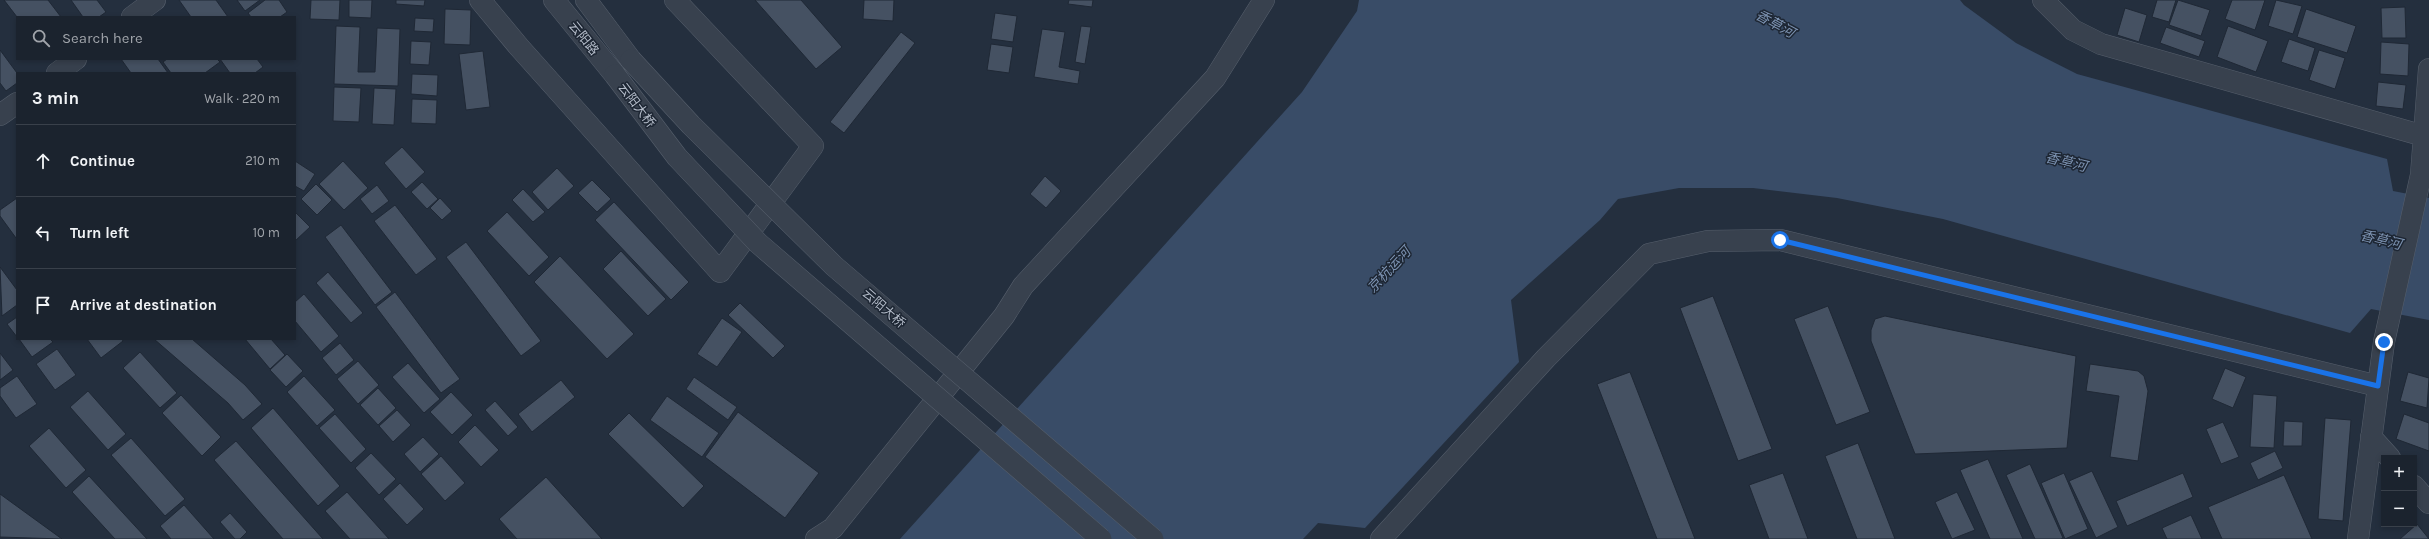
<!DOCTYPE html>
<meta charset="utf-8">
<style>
:root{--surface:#1b232e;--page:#282f3a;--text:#f1f3f6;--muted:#a0a4aa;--line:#39404a}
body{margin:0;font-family:Karla,"Noto Sans SC",sans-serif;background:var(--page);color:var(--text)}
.controls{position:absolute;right:12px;bottom:12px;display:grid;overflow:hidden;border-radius:0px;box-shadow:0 2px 6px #0003}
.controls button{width:36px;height:36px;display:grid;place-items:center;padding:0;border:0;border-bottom:1px solid var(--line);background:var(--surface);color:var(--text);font:20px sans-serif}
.stop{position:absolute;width:12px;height:12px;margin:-9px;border:3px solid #1a73e8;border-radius:50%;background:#fff}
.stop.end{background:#1a73e8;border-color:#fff;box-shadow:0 1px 4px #0008}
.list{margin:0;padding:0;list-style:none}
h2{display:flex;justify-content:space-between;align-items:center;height:52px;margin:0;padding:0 16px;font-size:17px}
h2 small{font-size:13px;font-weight:400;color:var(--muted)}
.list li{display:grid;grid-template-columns:26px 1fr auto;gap:12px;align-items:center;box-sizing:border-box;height:72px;padding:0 16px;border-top:1px solid var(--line)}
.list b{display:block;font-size:15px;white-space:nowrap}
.list em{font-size:13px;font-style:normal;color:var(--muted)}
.icon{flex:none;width:22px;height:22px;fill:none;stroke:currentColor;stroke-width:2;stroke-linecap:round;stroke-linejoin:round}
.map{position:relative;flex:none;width:2429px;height:539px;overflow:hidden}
.search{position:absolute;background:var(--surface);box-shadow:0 2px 6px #0003;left:16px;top:16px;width:280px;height:44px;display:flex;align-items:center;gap:10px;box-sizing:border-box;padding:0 14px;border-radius:0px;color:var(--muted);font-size:15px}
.panel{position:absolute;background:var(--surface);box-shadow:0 2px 6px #0003;left:16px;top:72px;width:280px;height:268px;border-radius:0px}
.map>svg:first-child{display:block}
.water{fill:#394c67}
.building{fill:#455162;stroke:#1f2835}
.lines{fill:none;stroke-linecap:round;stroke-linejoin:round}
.minor-casing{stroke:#565f6c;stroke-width:22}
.minor{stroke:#38414e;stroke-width:21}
.minor-bridge-casing{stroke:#565f6c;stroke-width:22;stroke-linecap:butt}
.minor-bridge{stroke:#38414e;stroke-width:21}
.route{stroke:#1a73e8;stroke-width:5}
.labels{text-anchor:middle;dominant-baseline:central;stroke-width:3;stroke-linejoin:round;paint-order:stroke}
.street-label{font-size:13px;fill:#b4bcc9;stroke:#1d2633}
.water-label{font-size:14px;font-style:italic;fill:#7c92b1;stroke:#1d2633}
</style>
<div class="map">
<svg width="2429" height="539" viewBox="0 0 2429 539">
<rect width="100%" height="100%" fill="#242f3e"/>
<path class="water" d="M 1359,0 L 1960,0 L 1964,5 L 2016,43 L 2077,74 L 2387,159 L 2393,191 L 2429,198 L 2429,320 L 2371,309 L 2350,333 L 1943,219 L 1837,198 L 1753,188 L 1679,188 L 1618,199 L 1600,220 L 1511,300 L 1519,362 L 1365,528 L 1318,523 L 1303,539 L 900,539 L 1302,92 L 1357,11 Z"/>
<path class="building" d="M 4,0 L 48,0 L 61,17 L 17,17 Z
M 71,0 L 97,0 L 106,12 L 99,17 L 83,17 Z
M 179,0 L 216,0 L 228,17 L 191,17 Z
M 237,0 L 260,0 L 245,11 Z
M 265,0 L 279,0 L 287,12 L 280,17 L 251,17 L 248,13 Z
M 311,0 L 340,0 L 339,20 L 310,19 Z
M 349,0 L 372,0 L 371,18 L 349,17 Z
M 396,0 L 425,0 L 424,6 L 396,4 Z
M 755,0 L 801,0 L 842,47 L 816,69 Z
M 864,0 L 894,0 L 893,21 L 863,19 Z
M 1069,0 L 1093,0 L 1092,7 L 1068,4 Z
M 2157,0 L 2176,0 L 2169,22 L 2152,17 Z
M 2178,0 L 2210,10 L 2201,36 L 2169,25 Z
M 2232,0 L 2265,0 L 2255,30 L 2225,19 Z
M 2276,0 L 2302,6 L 2293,34 L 2268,26 Z
M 2405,7 L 2406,38 L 2382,38 L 2381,8 Z
M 2125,8 L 2147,15 L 2139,42 L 2117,35 Z
M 445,9 L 471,10 L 470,45 L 444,44 Z
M 2306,9 L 2356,26 L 2347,53 L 2297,37 Z
M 995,13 L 1017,16 L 1013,42 L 991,39 Z
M 415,18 L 434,19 L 433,32 L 414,31 Z
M 336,26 L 360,27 L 358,72 L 375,72 L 377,28 L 400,29 L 398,86 L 334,84 Z
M 1081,26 L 1091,27 L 1085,64 L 1075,62 Z
M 2228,26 L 2268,41 L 2256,72 L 2217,57 Z
M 2166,27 L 2205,41 L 2199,57 L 2160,43 Z
M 1042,29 L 1065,32 L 1059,67 L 1080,71 L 1078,84 L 1034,77 Z
M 901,32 L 915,43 L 844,133 L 830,122 Z
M 2289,39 L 2315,48 L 2308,71 L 2281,62 Z
M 411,41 L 431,42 L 429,65 L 410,64 Z
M 2381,42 L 2409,44 L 2408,76 L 2380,74 Z
M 991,44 L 1013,47 L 1009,73 L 987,70 Z
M 0,50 L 17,73 L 17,83 L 6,91 L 0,83 Z
M 2319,50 L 2345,58 L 2335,89 L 2309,80 Z
M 483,51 L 490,107 L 466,110 L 459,54 Z
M 121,59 L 158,59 L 168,73 L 131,73 Z
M 167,59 L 217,59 L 220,62 L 205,73 L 171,73 L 163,62 Z
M 220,59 L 257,59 L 263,67 L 255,73 L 230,73 Z
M 412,74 L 438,75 L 437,96 L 411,94 Z
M 2378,82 L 2406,85 L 2403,109 L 2376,106 Z
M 334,87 L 361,88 L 359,122 L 333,121 Z
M 374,88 L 396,89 L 394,125 L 372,124 Z
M 412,99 L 437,100 L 436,124 L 411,123 Z
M 402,147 L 425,172 L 406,189 L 384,163 Z
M 295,161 L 315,174 L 304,191 L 295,186 Z
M 343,161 L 368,188 L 344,210 L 319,184 Z
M 557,168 L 574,186 L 548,210 L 532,192 Z
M 1045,176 L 1061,191 L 1046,208 L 1030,194 Z
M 592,180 L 611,199 L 597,212 L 578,193 Z
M 422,182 L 438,199 L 427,209 L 411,192 Z
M 316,184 L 332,200 L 317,215 L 301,199 Z
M 377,185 L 389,201 L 372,214 L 360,199 Z
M 523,189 L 545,212 L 533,222 L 512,200 Z
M 17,198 L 17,237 L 16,238 L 0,216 L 0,210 Z
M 440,198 L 452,211 L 442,220 L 430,208 Z
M 614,202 L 689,282 L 671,300 L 595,220 Z
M 395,205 L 437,259 L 416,275 L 374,221 Z
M 295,212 L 310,227 L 295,241 Z
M 507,212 L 549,257 L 529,276 L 487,231 Z
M 341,225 L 392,292 L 375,305 L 325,237 Z
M 466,242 L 541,341 L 521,356 L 446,257 Z
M 621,251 L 666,299 L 648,316 L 603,269 Z
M 560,256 L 634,334 L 607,359 L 534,282 Z
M 0,267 L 17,290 L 17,305 L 2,316 Z
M 328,272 L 363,313 L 351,323 L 316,283 Z
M 395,292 L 460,379 L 441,393 L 376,307 Z
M 304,294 L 339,336 L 321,352 L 295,321 L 295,302 Z
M 1713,296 L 1772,449 L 1738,461 L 1680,308 Z
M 740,303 L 785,346 L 773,358 L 728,315 Z
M 1828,306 L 1870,412 L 1836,425 L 1794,319 Z
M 1885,316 L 2076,356 L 2067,448 L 1915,454 L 1871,341 L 1871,330 L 1875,319 Z
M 17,317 L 17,337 L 7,324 Z
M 722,318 L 742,332 L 717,367 L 697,354 Z
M 19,339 L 50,339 L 53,342 L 32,357 Z
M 87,339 L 122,339 L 123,341 L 101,358 Z
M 154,339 L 192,339 L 245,385 L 262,404 L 243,420 L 228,403 Z
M 245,339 L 271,339 L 285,355 L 270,369 Z
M 340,343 L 354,360 L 336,375 L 322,358 Z
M 57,349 L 76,375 L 55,390 L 36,364 Z
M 140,352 L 177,393 L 160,408 L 123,368 Z
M 0,353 L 13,370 L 0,380 Z
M 287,354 L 303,371 L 286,387 L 270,370 Z
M 358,361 L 379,385 L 358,404 L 337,379 Z
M 408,363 L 440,399 L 424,413 L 392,377 Z
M 2090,364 L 2138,371 L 2144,376 L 2148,391 L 2138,461 L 2110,457 L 2119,396 L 2086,391 Z
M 2225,368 L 2246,377 L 2233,408 L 2212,399 Z
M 1630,372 L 1695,539 L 1657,539 L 1597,384 Z
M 2408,372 L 2429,378 L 2427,408 L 2400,401 Z
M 17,376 L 37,404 L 16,418 L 0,396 L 0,388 Z
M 304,376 L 335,410 L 317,426 L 287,392 Z
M 694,377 L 737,407 L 728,420 L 686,389 Z
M 561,380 L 575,397 L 532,432 L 518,414 Z
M 378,388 L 396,408 L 378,425 L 360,405 Z
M 88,391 L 126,434 L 108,450 L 70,407 Z
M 451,392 L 473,415 L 452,435 L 430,412 Z
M 2253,394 L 2277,396 L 2274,448 L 2250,447 Z
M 181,395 L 221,437 L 202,456 L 162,413 Z
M 667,396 L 719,433 L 702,457 L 650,420 Z
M 495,401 L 518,427 L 508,436 L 485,410 Z
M 273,408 L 340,486 L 318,506 L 251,428 Z
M 397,410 L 411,425 L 393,442 L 379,426 Z
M 738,412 L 819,473 L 785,518 L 705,457 Z
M 629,413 L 704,486 L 683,508 L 608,434 Z
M 335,414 L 366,449 L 351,463 L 319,428 Z
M 2404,414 L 2429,423 L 2429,451 L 2396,439 Z
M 2325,418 L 2351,420 L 2343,521 L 2318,519 Z
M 2284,421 L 2303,422 L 2302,446 L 2283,446 Z
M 2223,422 L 2239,457 L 2221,464 L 2206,429 Z
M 475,425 L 499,450 L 481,467 L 458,442 Z
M 49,428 L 86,470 L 66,488 L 29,446 Z
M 423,437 L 439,454 L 420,472 L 404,454 Z
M 131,438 L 185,499 L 165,516 L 111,455 Z
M 236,441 L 323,539 L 283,539 L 214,460 Z
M 1858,443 L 1895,539 L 1857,539 L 1825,456 Z
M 2275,451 L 2283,468 L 2258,480 L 2250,463 Z
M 371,453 L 396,479 L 379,495 L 355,468 Z
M 441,456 L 465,483 L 445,501 L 421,474 Z
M 1988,459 L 2023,539 L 1990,539 L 1960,470 Z
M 2030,464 L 2063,538 L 2061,539 L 2035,539 L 2006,475 Z
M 2092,471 L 2118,527 L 2096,538 L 2069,481 Z
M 1783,473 L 1808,539 L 1769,539 L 1749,485 Z
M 2064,473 L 2088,529 L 2065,539 L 2041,483 Z
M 2183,473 L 2193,497 L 2127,526 L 2116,501 Z
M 2284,475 L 2312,539 L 2222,539 L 2208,507 Z
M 89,476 L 147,539 L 115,539 L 72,492 Z
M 546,477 L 602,539 L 517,539 L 499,519 Z
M 400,483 L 424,509 L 407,525 L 383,499 Z
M 347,492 L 389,539 L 350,539 L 325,511 Z
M 1957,492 L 1975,530 L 1952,539 L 1935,502 Z
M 0,494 L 62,539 L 0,537 Z
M 184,505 L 214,539 L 171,539 L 160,526 Z
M 230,513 L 247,532 L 240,539 L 235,539 L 220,522 Z
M 2191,515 L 2202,539 L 2167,539 L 2162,528 Z
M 2417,524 L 2429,539 L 2400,539 Z"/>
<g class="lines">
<defs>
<path id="minor" d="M 480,0 L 519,47 L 720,272 L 813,146 L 675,0
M 554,0 L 615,75
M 586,0 L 631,60
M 2043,0 L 2073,30 L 2101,44 L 2424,136
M 132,17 L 155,0
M 57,73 L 76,59
M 0,115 L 17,103
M 2371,437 L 2390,458
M 2414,486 L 2429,503
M 816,539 L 833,528 L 1004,316 L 1023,286 L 1215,78 L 1264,0
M 1381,539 L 1546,358 L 1649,254 L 1708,241 L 1780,240 L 2378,386
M 2358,539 L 2384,342 L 2421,175 L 2429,69"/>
</defs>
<use href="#minor" class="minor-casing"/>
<use href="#minor" class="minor"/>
<defs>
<path id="minor-bridge" d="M 631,60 L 691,125 L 834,266 L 1153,539
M 615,75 L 677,157 L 758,243 L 1101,539"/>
</defs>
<use href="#minor-bridge" class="minor-bridge-casing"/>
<use href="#minor-bridge" class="minor-bridge"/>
</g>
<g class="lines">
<path class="route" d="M 1780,240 L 2378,386 L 2384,342"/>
</g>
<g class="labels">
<g class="street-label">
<text transform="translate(584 38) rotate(51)">云阳路</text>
<text transform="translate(637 105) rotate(53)">云阳大桥</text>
<text transform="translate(884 308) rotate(41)">云阳大桥</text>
</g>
<g class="water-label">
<text transform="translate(1775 24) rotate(29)">香草河</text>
<text transform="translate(2066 162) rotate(14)">香草河</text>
<text transform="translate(2381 240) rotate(14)">香草河</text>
<text transform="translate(1389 270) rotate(-47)">京杭运河</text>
</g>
</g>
</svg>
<div class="controls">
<button>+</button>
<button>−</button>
</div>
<div class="stop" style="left:1780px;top:240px"></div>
<div class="stop end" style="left:2384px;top:342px"></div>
<div class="search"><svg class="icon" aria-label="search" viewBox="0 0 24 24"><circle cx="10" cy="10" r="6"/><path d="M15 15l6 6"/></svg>Search here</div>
<section class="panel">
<h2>3 min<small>Walk · 220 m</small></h2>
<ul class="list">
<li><svg class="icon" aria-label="ahead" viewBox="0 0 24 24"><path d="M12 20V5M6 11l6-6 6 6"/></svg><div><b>Continue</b></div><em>210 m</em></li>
<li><svg class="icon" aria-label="left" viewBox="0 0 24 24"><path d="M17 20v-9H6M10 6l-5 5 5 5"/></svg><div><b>Turn left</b></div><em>10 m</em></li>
<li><svg class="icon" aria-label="arrive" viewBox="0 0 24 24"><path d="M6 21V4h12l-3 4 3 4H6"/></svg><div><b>Arrive at destination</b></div></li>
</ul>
</section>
</div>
